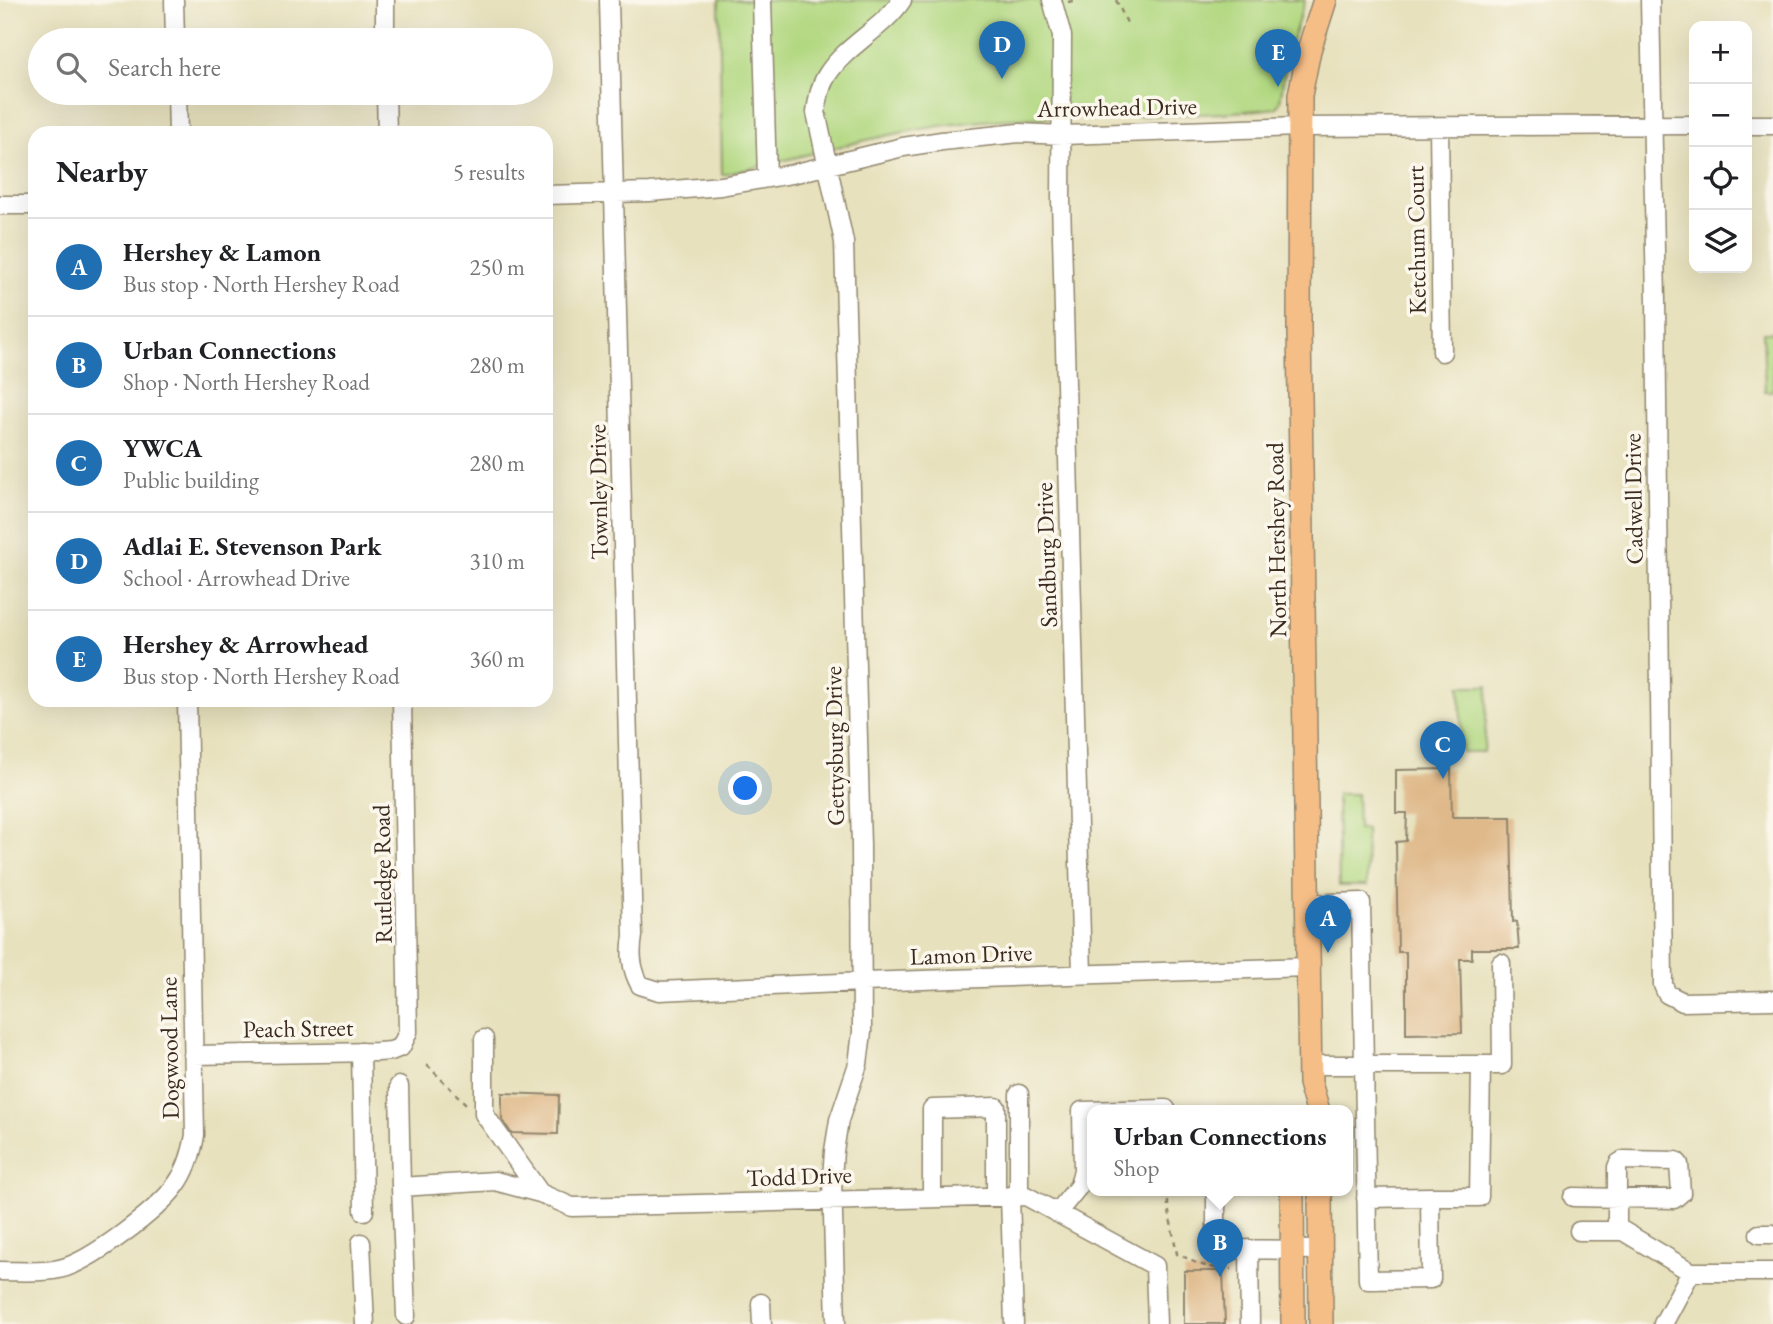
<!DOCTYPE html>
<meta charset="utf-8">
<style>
:root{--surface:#fff;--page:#f6f6f6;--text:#202124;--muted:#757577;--line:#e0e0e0;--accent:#1f6fb2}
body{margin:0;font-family:"EB Garamond",serif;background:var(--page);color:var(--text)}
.controls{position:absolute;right:21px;top:21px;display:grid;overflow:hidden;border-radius:14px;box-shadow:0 7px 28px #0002}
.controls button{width:63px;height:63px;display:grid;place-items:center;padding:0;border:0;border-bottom:2px solid var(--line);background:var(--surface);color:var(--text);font:35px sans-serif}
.you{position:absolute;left:746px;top:789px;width:24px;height:24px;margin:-18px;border:5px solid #fff;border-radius:50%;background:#1a73e8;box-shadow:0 0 0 10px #1a73e833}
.badge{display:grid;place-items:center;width:46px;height:46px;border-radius:50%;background:var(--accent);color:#fff;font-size:23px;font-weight:700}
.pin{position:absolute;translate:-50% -58px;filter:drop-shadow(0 2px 4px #0008)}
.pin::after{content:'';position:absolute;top:37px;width:24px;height:21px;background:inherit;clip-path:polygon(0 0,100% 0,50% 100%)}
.popup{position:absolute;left:1087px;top:1105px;width:266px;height:91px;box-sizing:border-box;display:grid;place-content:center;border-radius:14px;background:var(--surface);filter:drop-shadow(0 2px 5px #0005);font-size:23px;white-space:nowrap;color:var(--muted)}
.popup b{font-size:26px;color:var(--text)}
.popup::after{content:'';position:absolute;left:50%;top:100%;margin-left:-14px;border:14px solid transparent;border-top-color:var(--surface)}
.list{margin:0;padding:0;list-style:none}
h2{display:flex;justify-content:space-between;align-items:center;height:91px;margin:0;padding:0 28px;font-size:30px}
h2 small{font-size:23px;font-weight:400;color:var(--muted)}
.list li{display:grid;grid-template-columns:46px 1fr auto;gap:21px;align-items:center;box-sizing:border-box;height:98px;padding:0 28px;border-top:2px solid var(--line)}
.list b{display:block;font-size:26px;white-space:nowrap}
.list p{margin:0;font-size:23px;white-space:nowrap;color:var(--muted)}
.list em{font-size:23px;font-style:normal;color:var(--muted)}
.icon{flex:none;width:38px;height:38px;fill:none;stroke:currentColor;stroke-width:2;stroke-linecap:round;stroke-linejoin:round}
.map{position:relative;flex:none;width:1773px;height:1324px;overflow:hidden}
.search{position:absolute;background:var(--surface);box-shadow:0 7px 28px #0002;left:28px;top:28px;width:525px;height:77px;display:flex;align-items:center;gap:18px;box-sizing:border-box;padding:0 24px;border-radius:38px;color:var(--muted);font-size:26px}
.panel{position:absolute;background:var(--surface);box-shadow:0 7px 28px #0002;left:28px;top:126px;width:525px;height:581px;border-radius:21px}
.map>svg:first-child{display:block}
.green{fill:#b2d881;stroke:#768150;stroke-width:2}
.building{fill:#dfb98a}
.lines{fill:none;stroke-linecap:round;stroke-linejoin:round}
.minor-casing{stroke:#91866e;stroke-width:21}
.major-casing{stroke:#91866e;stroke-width:26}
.path{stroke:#91866e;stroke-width:2.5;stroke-dasharray:5 5;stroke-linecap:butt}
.minor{stroke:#fff;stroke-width:18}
.major{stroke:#f6be87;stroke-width:23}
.labels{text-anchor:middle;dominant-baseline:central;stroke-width:7;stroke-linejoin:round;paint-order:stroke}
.street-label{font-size:24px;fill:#3b2a1e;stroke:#fbf7ec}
</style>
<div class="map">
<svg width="1773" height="1324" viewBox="0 0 1773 1324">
<rect width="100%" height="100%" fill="#fbf7ec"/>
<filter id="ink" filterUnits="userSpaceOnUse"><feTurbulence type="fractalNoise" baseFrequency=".0143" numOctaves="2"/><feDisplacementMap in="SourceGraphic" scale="14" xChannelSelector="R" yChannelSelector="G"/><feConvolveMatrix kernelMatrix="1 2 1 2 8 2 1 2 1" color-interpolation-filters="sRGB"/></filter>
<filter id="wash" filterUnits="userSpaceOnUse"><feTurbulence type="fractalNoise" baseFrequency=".00686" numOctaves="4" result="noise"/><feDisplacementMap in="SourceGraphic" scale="28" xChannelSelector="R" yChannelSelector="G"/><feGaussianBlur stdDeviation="1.57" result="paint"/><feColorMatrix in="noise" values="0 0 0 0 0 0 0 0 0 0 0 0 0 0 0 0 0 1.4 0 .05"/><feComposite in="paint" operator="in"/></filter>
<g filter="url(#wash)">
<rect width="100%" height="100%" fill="#e7e1bd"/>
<path class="green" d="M 719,0 L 1305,0 L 1287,56 L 1280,102 L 1276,108 C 1180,120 1079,113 983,121 C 894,128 809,156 722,175 Z
M 1763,332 L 1773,332 L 1773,391 L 1765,391 Z
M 1460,686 L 1488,686 L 1484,752 L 1462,752 Z
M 1337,794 L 1357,794 L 1358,829 L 1366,829 L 1367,886 L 1339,886 Z"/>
<g id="blocks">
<path class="building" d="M 1451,769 L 1452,817 L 1511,817 L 1513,922 L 1517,921 L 1519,949 L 1472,949 L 1472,959 L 1460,959 L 1462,1033 L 1406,1034 L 1406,952 L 1398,952 L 1396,842 L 1406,841 L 1407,813 L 1396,813 L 1396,770 Z
M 502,1093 L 559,1095 L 558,1134 L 511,1133 L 502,1119 Z
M 1184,1271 L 1223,1271 L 1225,1324 L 1184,1324 Z"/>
</g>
</g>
<g filter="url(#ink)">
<use href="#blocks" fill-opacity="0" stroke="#91866e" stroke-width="2"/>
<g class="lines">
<defs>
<path id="minor" d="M 174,0 L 175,40
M 385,0 L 385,40
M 609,0 L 633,936 C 630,954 631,968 640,985 L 659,991 L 863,982 L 1308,967
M 762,0 L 767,178
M 1052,0 L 1062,36 L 1061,200 L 1082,974
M 1650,0 L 1656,301 L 1663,985 L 1667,994 L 1683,1002 L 1773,1000
M 177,93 L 178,133
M 386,93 L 387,133
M 1747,125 L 1773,125
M 1439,127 L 1442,352
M 546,195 L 650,192 L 721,186 L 792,174 L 903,147 L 942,141 L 1019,133 L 1063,135 L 1300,127 L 1694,125
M 0,205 L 35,205
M 1307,904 L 1361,902 L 1368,1280 L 1431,1279 L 1430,1197 L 1479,1197 L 1481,1065
M 484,1039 L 484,1114 L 540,1193
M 361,1052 L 364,1211
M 193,1055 L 378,1052 L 391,1051 L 401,1047 L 408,1032 L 402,700
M 1310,1065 L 1502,1065 L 1501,963
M 399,1086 L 401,1187 L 495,1181 L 540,1193 L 572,1207 L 1026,1196 L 1155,1266 L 1157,1324
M 1019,1094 L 1019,1196
M 401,1187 L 406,1316
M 1216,1191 L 1216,1249 L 1321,1250
M 1010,1196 L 1014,1324
M 1573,1197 L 1674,1199 L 1681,1193 L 1679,1164 L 1676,1161 L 1624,1160 L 1619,1163 L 1617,1167 L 1617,1231
M 932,1198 L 932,1109 L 996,1107 L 996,1196
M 1366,1198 L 1430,1197
M 1057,1213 L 1079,1186 L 1083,1170 L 1082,1111 L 1166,1109
M 1579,1231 L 1623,1231 L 1691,1272
M 1759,1234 L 1773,1234
M 361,1243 L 365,1324
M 1249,1249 L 1250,1324
M 0,1271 C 19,1271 41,1273 59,1269 C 89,1263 158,1210 176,1185 C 187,1170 192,1153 195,1135 L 187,700
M 1691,1272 L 1773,1272
M 761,1303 L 762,1324
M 836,1324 L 832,1178 L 834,1151 L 839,1120 L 858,1064 L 862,1032 L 861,845 L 844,242 L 816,112 C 818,99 820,86 827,75 C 846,45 883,29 902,0
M 1663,1324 L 1691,1272"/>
<path id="major" d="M 1318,1111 L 1310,1083 L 1299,328 L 1300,95 L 1309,50 L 1325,0
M 1292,1191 L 1293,1324
M 1320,1191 L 1321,1324"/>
</defs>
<use href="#minor" class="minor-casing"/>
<use href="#major" class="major-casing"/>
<path class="path" d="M 1116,0 L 1127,23
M 1068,2 L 1076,0
M 427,1065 L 467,1105
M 1168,1191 L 1168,1207 L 1177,1254 C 1184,1255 1186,1259 1192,1261 C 1204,1267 1218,1269 1232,1269"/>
<use href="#minor" class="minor"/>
<use href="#major" class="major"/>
</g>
</g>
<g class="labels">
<g class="street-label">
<text transform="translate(1117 107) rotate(-1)">Arrowhead Drive</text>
<text transform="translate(1416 240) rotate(-91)">Ketchum Court</text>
<text transform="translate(598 492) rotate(-91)">Townley Drive</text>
<text transform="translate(1633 499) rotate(-91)">Cadwell Drive</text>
<text transform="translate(1276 540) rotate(-91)">North Hershey Road</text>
<text transform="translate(1046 555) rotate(-92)">Sandburg Drive</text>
<text transform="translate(834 746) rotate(-91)">Gettysburg Drive</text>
<text transform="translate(382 874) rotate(-91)">Rutledge Road</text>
<text transform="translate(971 954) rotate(-2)">Lamon Drive</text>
<text transform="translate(298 1028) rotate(-1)">Peach Street</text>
<text transform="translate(169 1048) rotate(-91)">Dogwood Lane</text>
<text transform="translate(799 1176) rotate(-2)">Todd Drive</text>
</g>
</g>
</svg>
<div class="controls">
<button>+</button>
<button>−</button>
<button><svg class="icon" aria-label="locate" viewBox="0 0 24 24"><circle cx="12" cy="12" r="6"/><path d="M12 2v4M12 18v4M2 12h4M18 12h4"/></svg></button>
<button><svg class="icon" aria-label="layers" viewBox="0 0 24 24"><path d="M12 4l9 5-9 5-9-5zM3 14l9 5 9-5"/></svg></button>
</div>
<div class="you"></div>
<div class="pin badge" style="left:1328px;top:953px">A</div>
<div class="pin badge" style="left:1220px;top:1277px">B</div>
<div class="popup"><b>Urban Connections</b>Shop</div>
<div class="pin badge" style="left:1443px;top:779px">C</div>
<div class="pin badge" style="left:1002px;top:79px">D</div>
<div class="pin badge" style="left:1278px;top:87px">E</div>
<div class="search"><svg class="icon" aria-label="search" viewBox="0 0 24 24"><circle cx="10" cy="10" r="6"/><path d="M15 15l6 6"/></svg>Search here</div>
<section class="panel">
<h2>Nearby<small>5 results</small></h2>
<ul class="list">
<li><span class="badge">A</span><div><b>Hershey &amp; Lamon</b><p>Bus stop · North Hershey Road</p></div><em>250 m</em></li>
<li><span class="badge">B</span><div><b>Urban Connections</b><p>Shop · North Hershey Road</p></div><em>280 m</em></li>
<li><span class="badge">C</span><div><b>YWCA</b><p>Public building</p></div><em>280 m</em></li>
<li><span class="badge">D</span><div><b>Adlai E. Stevenson Park</b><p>School · Arrowhead Drive</p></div><em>310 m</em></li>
<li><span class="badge">E</span><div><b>Hershey &amp; Arrowhead</b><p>Bus stop · North Hershey Road</p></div><em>360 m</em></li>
</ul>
</section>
</div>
